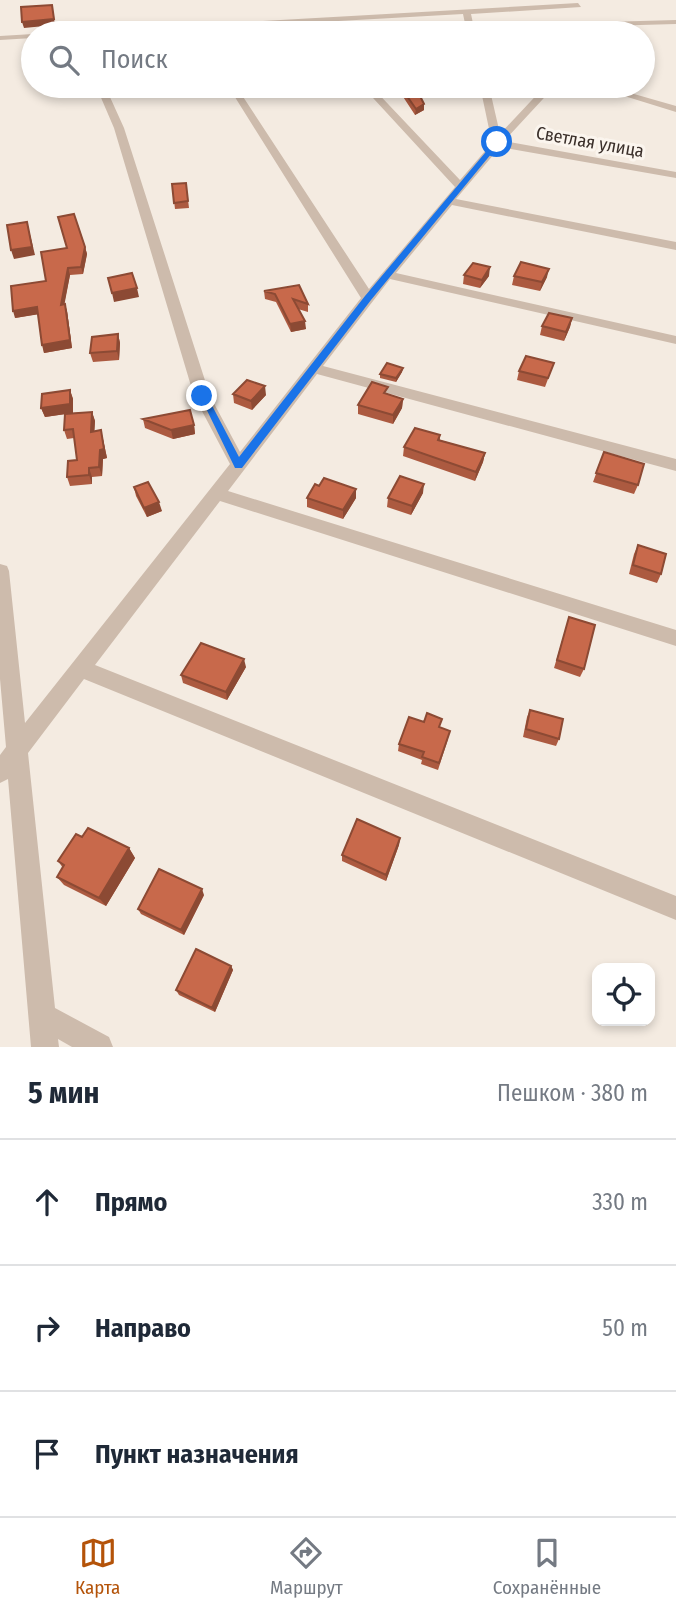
<!DOCTYPE html>
<html lang="ru">
<meta charset="utf-8">
<style>
:root{--surface:#fff;--page:#f6f6f7;--text:#1f2937;--muted:#747a83;--line:#e0e1e3;--accent:#b45309}
body{margin:0;font-family:"Fira Sans Condensed",sans-serif;background:var(--page);color:var(--text)}
.controls{position:absolute;right:21px;bottom:21px;display:grid;overflow:hidden;border-radius:14px;box-shadow:0 4px 10px #0003}
.controls button{width:63px;height:63px;display:grid;place-items:center;padding:0;border:0;border-bottom:2px solid var(--line);background:var(--surface);color:var(--text);font:35px sans-serif}
.stop{position:absolute;width:21px;height:21px;margin:-16px;border:5px solid #1a73e8;border-radius:50%;background:#fff}
.stop.end{background:#1a73e8;border-color:#fff;box-shadow:0 2px 7px #0008}
.list{margin:0;padding:0;list-style:none}
h2{display:flex;justify-content:space-between;align-items:center;height:91px;margin:0;padding:0 28px;font-size:30px}
h2 small{font-size:23px;font-weight:400;color:var(--muted)}
.list li{display:grid;grid-template-columns:46px 1fr auto;gap:21px;align-items:center;box-sizing:border-box;height:126px;padding:0 28px;border-top:2px solid var(--line)}
.list b{display:block;font-size:26px;white-space:nowrap}
.list em{font-size:23px;font-style:normal;color:var(--muted)}
.icon{flex:none;width:38px;height:38px;fill:none;stroke:currentColor;stroke-width:2;stroke-linecap:round;stroke-linejoin:round}
.map{position:relative;flex:none;width:676px;height:1047px;overflow:hidden}
.search{position:absolute;background:var(--surface);box-shadow:0 4px 10px #0003;left:21px;right:21px;top:21px;height:77px;display:flex;align-items:center;gap:18px;box-sizing:border-box;padding:0 24px;border-radius:38px;color:var(--muted);font-size:26px}
.sheet{height:469px;background:var(--surface)}
nav{display:flex;justify-content:space-around;align-items:center;box-sizing:border-box;height:98px;border-top:2px solid var(--line);background:var(--surface);font-size:19px;color:var(--muted)}
nav a{display:grid;justify-items:center;gap:4px}
nav .on{color:var(--accent)}
.map>svg:first-child{display:block}
.lines{fill:none;stroke-linecap:round;stroke-linejoin:round}
.minor{fill:#cdbbac;fill-rule:evenodd}
.wall{fill:#ac5a40}
.shaded-wall{fill:#8c4a34}
.building{fill:#c8694b;stroke:#8c4a34;stroke-width:2}
.route{fill:#1a73e8}
.labels{text-anchor:middle;dominant-baseline:central;stroke-width:6;stroke-linejoin:round;paint-order:stroke}
.far-street-label{font-size:18px;fill:#3b302b;stroke:#fbf5ee}
</style>
<div class="map">
<svg width="676" height="1047" viewBox="0 0 676 1047">
<rect width="100%" height="100%" fill="#f4ebe1"/>
<g class="lines">
<path class="minor" d="M 578,3 L 581,7 L 471,14 L 475,33 L 467,33 L 463,14 L 128,33 L 85,33 L 89,31 Z
M 676,20 L 676,24 L 569,27 L 565,25 L 569,23 Z
M 33,34 L 33,38 L 0,40 L 0,36 Z
M 96,86 L 105,86 L 124,128 L 210,396 L 240,452 L 361,298 L 228,86 L 236,86 L 369,289 L 455,187 L 362,86 L 371,86 L 460,180 L 492,143 L 480,86 L 489,86 L 500,134 L 545,86 L 555,86 L 504,141 L 676,172 L 676,178 L 500,147 L 456,199 L 676,242 L 676,250 L 452,205 L 396,273 L 676,336 L 676,344 L 390,279 L 323,366 L 676,459 L 676,471 L 317,374 L 228,491 L 676,630 L 676,646 L 220,501 L 95,665 L 676,896 L 676,920 L 84,679 L 28,753 L 55,1008 L 109,1037 L 113,1047 L 72,1047 L 58,1039 L 59,1047 L 31,1047 L 8,779 L 0,783 L 0,755 L 6,747 L 0,679 L 0,564 L 7,566 L 9,571 L 25,723 L 230,464 L 194,396 L 114,128 Z
M 592,86 L 606,86 L 676,106 L 676,112 Z"/>
</g>
<path class="wall" d="M 396,86 L 415,86 L 424,104 L 424,110 L 415,115 Z
M 186,183 L 189,208 L 175,209 L 172,184 Z
M 85,247 L 87,254 L 83,274 L 70,275 L 64,304 L 67,311 L 72,348 L 44,353 L 38,314 L 15,318 L 46,281 L 67,248 Z
M 464,275 L 489,276 L 480,288 L 463,284 Z
M 514,276 L 547,277 L 540,291 L 512,285 Z
M 264,291 L 308,304 L 308,312 L 298,309 L 306,329 L 291,332 L 276,302 L 265,299 Z
M 572,318 L 570,327 L 564,341 L 540,335 L 542,326 Z
M 118,334 L 120,343 L 119,360 L 93,362 L 90,353 Z
M 554,363 L 545,387 L 517,380 L 519,371 Z
M 403,368 L 402,372 L 396,382 L 380,378 L 380,374 Z
M 70,390 L 73,399 L 73,413 L 92,412 L 95,421 L 94,431 L 103,439 L 107,458 L 103,459 L 102,476 L 92,477 L 92,484 L 70,486 L 67,477 L 77,460 L 74,438 L 67,439 L 64,430 L 65,414 L 45,417 L 41,408 Z
M 233,394 L 266,395 L 252,410 L 234,403 Z
M 387,394 L 403,399 L 402,408 L 393,424 L 358,414 L 358,405 Z
M 143,419 L 194,425 L 195,434 L 173,439 L 145,428 Z
M 440,435 L 440,440 L 485,453 L 483,462 L 475,481 L 403,456 L 404,447 Z
M 604,452 L 638,485 L 634,494 L 593,482 Z
M 319,486 L 356,498 L 343,519 L 307,507 L 307,498 Z
M 134,487 L 162,511 L 147,517 L 136,496 Z
M 423,493 L 411,515 L 387,507 L 388,498 Z
M 638,545 L 661,574 L 657,583 L 629,574 L 634,554 Z
M 569,617 L 584,669 L 580,677 L 554,668 Z
M 246,667 L 227,700 L 183,683 L 181,675 Z
M 530,710 L 559,739 L 556,746 L 523,737 L 527,717 Z
M 440,728 L 448,739 L 438,770 L 421,764 L 422,760 L 398,751 L 399,744 Z
M 82,837 L 129,848 L 135,858 L 106,906 L 64,885 L 57,877 L 63,868 L 58,861 Z
M 400,838 L 399,845 L 386,881 L 342,861 L 342,855 Z
M 204,895 L 184,935 L 141,914 L 138,909 Z
M 231,966 L 233,970 L 215,1012 L 179,995 L 176,990 Z"/>
<path class="shaded-wall" d="M 52,5 L 55,25 L 24,28 L 22,22 Z
M 424,104 L 424,110 L 415,115 L 416,109 Z
M 27,222 L 35,255 L 14,259 L 11,250 Z
M 85,247 L 87,254 L 83,274 L 81,267 Z
M 490,267 L 489,276 L 480,288 L 482,280 Z
M 68,268 L 70,275 L 63,312 L 61,305 Z
M 549,269 L 547,277 L 540,291 L 542,282 Z
M 137,288 L 139,297 L 114,302 L 112,293 Z
M 65,304 L 67,311 L 72,348 L 44,353 L 42,345 Z
M 37,307 L 40,314 L 15,318 L 13,311 Z
M 572,318 L 570,327 L 564,341 L 566,332 Z
M 305,321 L 306,329 L 291,332 L 290,324 Z
M 118,334 L 120,343 L 119,360 L 117,351 Z
M 403,368 L 402,372 L 396,382 L 396,378 Z
M 265,386 L 266,395 L 252,410 L 251,401 Z
M 70,390 L 73,399 L 73,413 L 45,417 L 41,408 Z
M 403,399 L 402,408 L 393,424 L 393,415 Z
M 92,412 L 95,421 L 94,441 L 91,432 Z
M 194,425 L 195,434 L 173,439 L 171,430 Z
M 101,430 L 107,458 L 103,459 L 102,476 L 99,467 Z
M 485,453 L 483,462 L 475,481 L 476,472 Z
M 89,468 L 92,477 L 92,484 L 89,475 Z
M 424,484 L 423,493 L 411,515 L 412,506 Z
M 356,489 L 356,498 L 343,519 L 343,510 Z
M 159,502 L 162,511 L 147,517 L 144,508 Z
M 244,659 L 246,667 L 227,700 L 226,692 Z
M 400,838 L 399,845 L 386,881 L 386,875 Z
M 129,848 L 135,858 L 106,906 L 99,898 Z
M 202,889 L 204,895 L 184,935 L 181,930 Z
M 231,966 L 233,970 L 215,1012 L 212,1008 Z"/>
<path class="building" d="M 52,5 L 54,19 L 22,22 L 21,7 Z
M 498,22 L 503,27 L 534,24 L 542,33 L 485,33 L 481,23 Z
M 400,86 L 415,86 L 424,104 L 416,109 Z
M 186,183 L 188,201 L 174,203 L 172,184 Z
M 74,214 L 85,247 L 81,267 L 68,268 L 61,305 L 65,304 L 70,340 L 42,345 L 37,307 L 13,311 L 11,286 L 46,281 L 41,252 L 67,248 L 58,217 Z
M 27,222 L 32,247 L 11,250 L 7,225 Z
M 521,262 L 549,269 L 542,282 L 514,276 Z
M 473,263 L 490,267 L 482,280 L 464,275 Z
M 132,273 L 137,288 L 112,293 L 108,278 Z
M 299,285 L 308,304 L 293,299 L 305,321 L 290,324 L 275,294 L 264,291 Z
M 549,313 L 572,318 L 566,332 L 542,326 Z
M 118,334 L 117,351 L 90,353 L 92,337 Z
M 526,356 L 554,363 L 548,378 L 519,371 Z
M 387,363 L 403,368 L 396,378 L 380,374 Z
M 247,380 L 265,386 L 251,401 L 233,394 Z
M 372,382 L 388,387 L 384,393 L 403,399 L 393,415 L 358,405 Z
M 70,390 L 70,404 L 41,408 L 42,394 Z
M 190,410 L 194,425 L 171,430 L 143,419 Z
M 92,412 L 91,432 L 101,430 L 104,449 L 100,450 L 99,467 L 89,468 L 89,475 L 67,477 L 68,461 L 77,460 L 73,429 L 64,430 L 65,414 Z
M 415,428 L 440,435 L 438,440 L 485,453 L 476,472 L 404,447 Z
M 604,452 L 644,464 L 638,485 L 596,473 Z
M 400,476 L 424,484 L 412,506 L 388,498 Z
M 324,478 L 356,489 L 343,510 L 307,498 L 315,484 L 319,486 Z
M 148,482 L 159,502 L 144,508 L 134,487 Z
M 638,545 L 666,554 L 661,574 L 633,565 Z
M 569,617 L 595,625 L 584,669 L 557,660 Z
M 201,643 L 244,659 L 226,692 L 181,675 Z
M 530,710 L 563,719 L 559,739 L 526,729 Z
M 427,713 L 442,719 L 439,727 L 450,731 L 439,763 L 422,757 L 424,752 L 399,744 L 409,717 L 424,722 Z
M 357,819 L 400,838 L 386,875 L 342,855 Z
M 88,828 L 129,848 L 99,898 L 57,877 L 64,865 L 58,861 L 76,834 L 82,837 Z
M 159,869 L 202,889 L 181,930 L 138,909 Z
M 196,949 L 231,966 L 212,1008 L 176,990 Z"/>
<path class="route" d="M 495,141 L 501,142 L 371,300 L 242,468 L 235,468 L 199,394 L 206,394 L 239,457 L 365,296 Z"/>
<g class="labels">
<g class="far-street-label">
<text transform="translate(590 142) rotate(10)">Светлая улица</text>
</g>
</g>
</svg>
<div class="controls">
<button><svg class="icon" aria-label="locate" viewBox="0 0 24 24"><circle cx="12" cy="12" r="6"/><path d="M12 2v4M12 18v4M2 12h4M18 12h4"/></svg></button>
</div>
<div class="stop" style="left:497px;top:142px"></div>
<div class="stop end" style="left:202px;top:396px"></div>
<div class="search"><svg class="icon" aria-label="search" viewBox="0 0 24 24"><circle cx="10" cy="10" r="6"/><path d="M15 15l6 6"/></svg>Поиск</div>
</div>
<section class="sheet">
<h2>5 мин<small>Пешком · 380 m</small></h2>
<ul class="list">
<li><svg class="icon" aria-label="ahead" viewBox="0 0 24 24"><path d="M12 20V5M6 11l6-6 6 6"/></svg><div><b>Прямо</b></div><em>330 m</em></li>
<li><svg class="icon" aria-label="right" viewBox="0 0 24 24"><path d="M7 20v-9h11M14 6l5 5-5 5"/></svg><div><b>Направо</b></div><em>50 m</em></li>
<li><svg class="icon" aria-label="arrive" viewBox="0 0 24 24"><path d="M6 21V4h12l-3 4 3 4H6"/></svg><div><b>Пункт назначения</b></div></li>
</ul>
</section>
<nav>
<a class="on"><svg class="icon" aria-label="map" viewBox="0 0 24 24"><path d="M3 6l6-2 6 2 6-2v14l-6 2-6-2-6 2zM9 4v14M15 6v14"/></svg>Карта</a>
<a><svg class="icon" aria-label="directions" viewBox="0 0 24 24"><path d="M12 3l9 9-9 9-9-9zM9 14v-3h6M13 9l2 2-2 2"/></svg>Маршрут</a>
<a><svg class="icon" aria-label="saved" viewBox="0 0 24 24"><path d="M7 4h10v16l-5-4-5 4z"/></svg>Сохранённые</a>
</nav>
